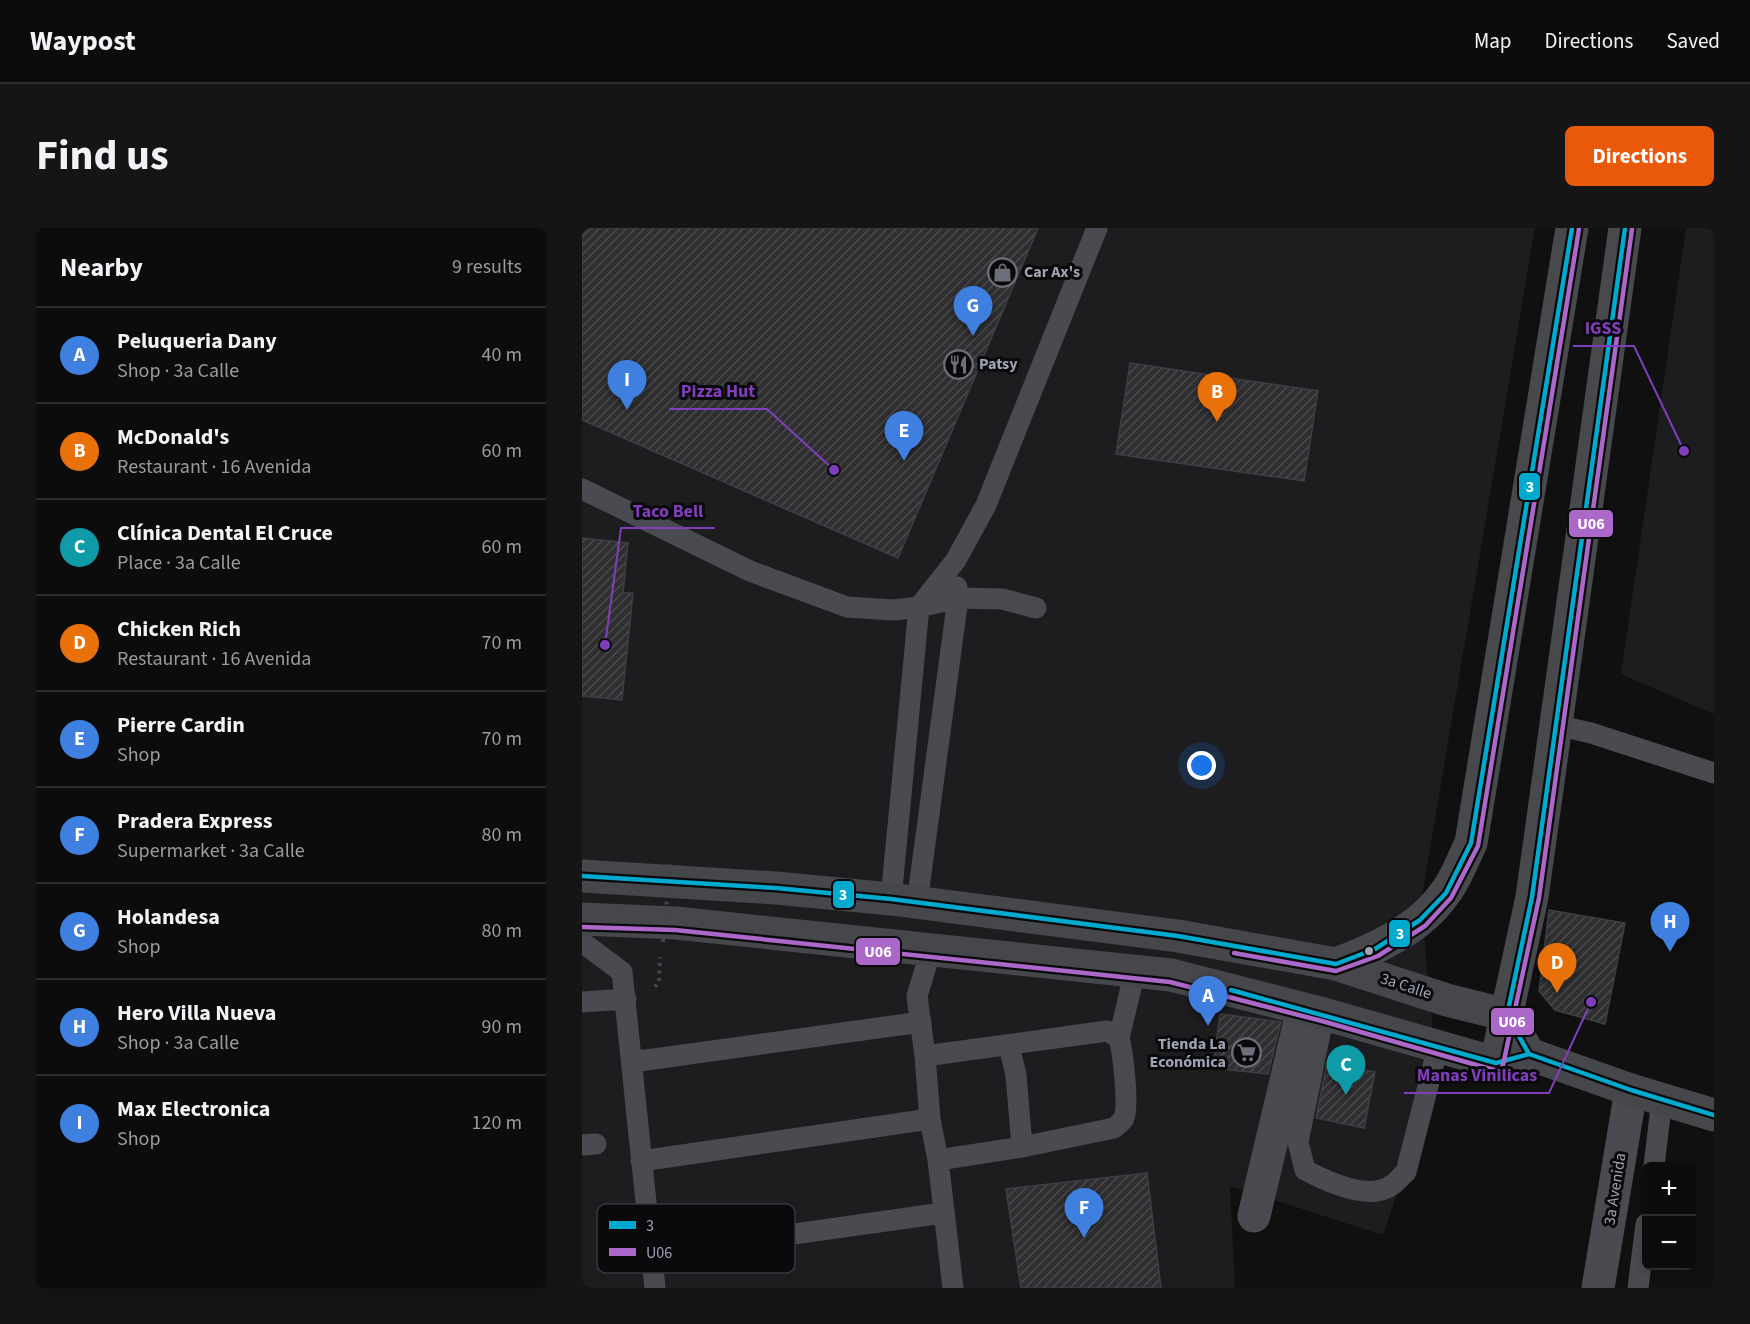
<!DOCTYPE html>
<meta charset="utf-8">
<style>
:root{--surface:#0c0c0c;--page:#151515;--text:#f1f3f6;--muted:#9a9b9d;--line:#2c2c2d;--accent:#ea580c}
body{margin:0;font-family:"Source Sans 3",sans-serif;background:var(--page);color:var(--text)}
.controls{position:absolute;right:18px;bottom:18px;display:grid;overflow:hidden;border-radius:9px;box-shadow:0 3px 9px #0003}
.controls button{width:54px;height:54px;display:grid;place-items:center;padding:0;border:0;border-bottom:2px solid var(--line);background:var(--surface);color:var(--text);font:30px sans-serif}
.you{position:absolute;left:620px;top:538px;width:21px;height:21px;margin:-15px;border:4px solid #fff;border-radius:50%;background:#1a73e8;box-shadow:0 0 0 9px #1a73e833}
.badge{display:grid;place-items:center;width:39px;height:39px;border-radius:50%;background:var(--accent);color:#fff;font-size:20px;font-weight:700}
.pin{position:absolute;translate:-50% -50px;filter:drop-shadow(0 2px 3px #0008)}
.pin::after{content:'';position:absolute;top:32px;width:21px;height:18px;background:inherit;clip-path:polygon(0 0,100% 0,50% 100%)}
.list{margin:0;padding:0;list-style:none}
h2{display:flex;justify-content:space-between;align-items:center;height:78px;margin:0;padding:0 24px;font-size:26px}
h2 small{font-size:20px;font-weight:400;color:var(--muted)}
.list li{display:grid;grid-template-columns:39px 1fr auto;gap:18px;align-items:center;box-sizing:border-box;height:96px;padding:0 24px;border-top:2px solid var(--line)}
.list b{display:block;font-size:22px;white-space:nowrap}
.list p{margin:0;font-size:20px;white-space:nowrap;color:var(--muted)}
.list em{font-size:20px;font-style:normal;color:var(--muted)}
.map{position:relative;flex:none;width:1132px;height:1060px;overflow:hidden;border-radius:9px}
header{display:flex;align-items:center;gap:36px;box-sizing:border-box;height:84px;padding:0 30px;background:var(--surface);border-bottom:2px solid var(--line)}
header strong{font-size:28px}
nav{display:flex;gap:33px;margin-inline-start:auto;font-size:21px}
.intro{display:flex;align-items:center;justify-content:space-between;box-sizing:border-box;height:144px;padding:0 36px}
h1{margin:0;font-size:42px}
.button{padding:15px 27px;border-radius:9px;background:var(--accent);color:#fff;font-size:21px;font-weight:700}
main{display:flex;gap:36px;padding:0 36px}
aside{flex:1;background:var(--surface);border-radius:9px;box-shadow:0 3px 9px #0003}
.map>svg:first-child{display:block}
.built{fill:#1d1d1f}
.building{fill:url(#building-hatch);stroke:#3e3f44;stroke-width:1.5}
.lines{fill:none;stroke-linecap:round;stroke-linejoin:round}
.path{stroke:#45464b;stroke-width:4;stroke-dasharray:3 4.5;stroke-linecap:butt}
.service{stroke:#4a4a50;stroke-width:21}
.minor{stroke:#4a4a50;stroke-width:33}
.secondary{stroke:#48494d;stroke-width:33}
.primary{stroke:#46474b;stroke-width:33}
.path-bridge{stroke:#45464b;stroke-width:4;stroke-dasharray:3 4.5;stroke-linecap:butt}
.bus-1-casing{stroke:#0a0a0c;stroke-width:9}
.bus-2-casing{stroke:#0a0a0c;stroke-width:9}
.bus-1{stroke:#00a9ce;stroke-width:4.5}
.bus-2{stroke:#ac68c9;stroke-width:4.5}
.bus-dot{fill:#9fa3b3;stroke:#0a0a0c;stroke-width:2}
.labels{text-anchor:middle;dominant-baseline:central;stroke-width:6;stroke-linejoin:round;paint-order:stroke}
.poi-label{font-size:16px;font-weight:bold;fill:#9fa3b3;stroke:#0a0a0c;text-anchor:start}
.street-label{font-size:16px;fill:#9fa3b3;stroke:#0a0a0c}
.key{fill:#0a0a0c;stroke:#37383e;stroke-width:1.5}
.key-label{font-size:16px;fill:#9fa3b3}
.leader{fill:none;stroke:#803ebd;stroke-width:2}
.callout-dot{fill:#803ebd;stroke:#0a0a0c;stroke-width:2}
.callout-label{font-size:18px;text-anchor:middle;font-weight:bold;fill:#803ebd;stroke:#0a0a0c;stroke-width:6;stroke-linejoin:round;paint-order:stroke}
.line-badge{stroke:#0a0a0c;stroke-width:2}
.badge-label{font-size:16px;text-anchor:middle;font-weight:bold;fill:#fff}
</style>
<header>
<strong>Waypost</strong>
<nav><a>Map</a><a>Directions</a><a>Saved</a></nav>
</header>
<div class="intro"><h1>Find us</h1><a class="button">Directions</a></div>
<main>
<aside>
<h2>Nearby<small>9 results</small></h2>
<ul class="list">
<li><span class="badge" style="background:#3f7fe0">A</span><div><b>Peluqueria Dany</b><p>Shop · 3a Calle</p></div><em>40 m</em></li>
<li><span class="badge" style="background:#e8710a">B</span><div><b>McDonald's</b><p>Restaurant · 16 Avenida</p></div><em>60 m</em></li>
<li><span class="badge" style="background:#0f9aa8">C</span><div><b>Clínica Dental El Cruce</b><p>Place · 3a Calle</p></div><em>60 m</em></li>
<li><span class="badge" style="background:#e8710a">D</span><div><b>Chicken Rich</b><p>Restaurant · 16 Avenida</p></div><em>70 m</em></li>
<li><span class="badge" style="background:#3f7fe0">E</span><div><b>Pierre Cardin</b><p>Shop</p></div><em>70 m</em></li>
<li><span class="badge" style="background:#3f7fe0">F</span><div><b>Pradera Express</b><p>Supermarket · 3a Calle</p></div><em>80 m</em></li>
<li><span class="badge" style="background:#3f7fe0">G</span><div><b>Holandesa</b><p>Shop</p></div><em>80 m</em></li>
<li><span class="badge" style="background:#3f7fe0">H</span><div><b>Hero Villa Nueva</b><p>Shop · 3a Calle</p></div><em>90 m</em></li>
<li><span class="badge" style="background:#3f7fe0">I</span><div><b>Max Electronica</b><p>Shop</p></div><em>120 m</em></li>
</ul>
</aside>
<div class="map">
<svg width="1132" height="1060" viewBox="0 0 1132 1060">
<defs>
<pattern id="building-hatch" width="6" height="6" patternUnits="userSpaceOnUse" patternTransform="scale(1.5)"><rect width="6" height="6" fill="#2f2f31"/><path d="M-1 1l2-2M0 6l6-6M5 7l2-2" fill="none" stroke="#4a4a4c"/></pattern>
</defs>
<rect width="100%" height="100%" fill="#101010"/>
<path class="built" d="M 0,0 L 953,0 L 839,675 L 855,847 L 801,1007 L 648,958 L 653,1060 L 0,1060 Z
M 1104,0 L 1132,0 L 1132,486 L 1039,446 Z"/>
<path class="building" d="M 0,0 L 456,0 L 316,330 L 0,192 Z
M 548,135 L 736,163 L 722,253 L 534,226 Z
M 0,310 L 46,315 L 41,365 L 51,365 L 40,472 L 0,468 Z
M 967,682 L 1043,695 L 1023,796 L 973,782 L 957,763 Z
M 638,786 L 699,794 L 686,846 L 631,840 Z
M 745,834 L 793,844 L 782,900 L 734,890 Z
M 565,945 L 579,1060 L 439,1060 L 424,961 Z"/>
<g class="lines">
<path class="path" d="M 73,759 L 77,754 L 78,729"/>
<path class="service" d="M 0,261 L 168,343 L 265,379 L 312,382 L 337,379 L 376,370 L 420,371 L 454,380
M 974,497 L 1009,505 L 1132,545
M 309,671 L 337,379 L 374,332 L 404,277 L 515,0
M 335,675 L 376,370 L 375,359
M 0,714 L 40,744 L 73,1060
M 349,722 L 335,768 L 343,828 L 348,891 L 356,932 L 371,1060
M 0,774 L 44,771
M 742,786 L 716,914 L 723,942 C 744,953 787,974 810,957 C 815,954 819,948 824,944 L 856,819
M 537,810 L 553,743
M 427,818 L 434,847 L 440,919
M 343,828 L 525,803 L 537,810 C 541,825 547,876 542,890 C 540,894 535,897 532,900 L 440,919 L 356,932
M 50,834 L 339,794
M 0,917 L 14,916
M 59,933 L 348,891
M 1072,938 L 1080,871
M 70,1026 L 361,985
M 1056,1060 L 1064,996"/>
<path class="minor" d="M 672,988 L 721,781
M 1016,1060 L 1049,862"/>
<path class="secondary" d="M 754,736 C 794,721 838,701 863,665 C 874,651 881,631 889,615 L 990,0
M 914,835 L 950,669 L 1043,0"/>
<path class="primary" d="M 0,648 L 194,660 L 309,671 L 596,708 L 754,736 L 865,772 L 925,787 L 947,826
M 0,691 L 94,695 L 589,747 L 742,786 L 914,835 L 947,826 L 1049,862 L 1132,887"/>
<path class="path-bridge" d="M 81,714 L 88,636"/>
<defs>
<path id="bus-1" d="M 0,648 L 194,660 L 309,671 L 596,708 L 754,736 L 793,721 L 838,692 L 864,665 L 889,615 L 990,0
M 649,762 L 914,835 L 947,826 L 1049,862 L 1132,887
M 947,826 L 925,787 L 950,669 L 1043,0"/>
<path id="bus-2" d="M 0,699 L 93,702 L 588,754 L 740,793 L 912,842 L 918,841 L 921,837 L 957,670 L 1050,1
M 652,725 L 754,743 L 796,728 L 843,698 L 869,670 L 896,618 L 997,1"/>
</defs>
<use href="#bus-1" class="bus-1-casing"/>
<use href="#bus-2" class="bus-2-casing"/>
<use href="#bus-1" class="bus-1"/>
<use href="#bus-2" class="bus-2"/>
</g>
<defs>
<symbol id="shop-ring" viewBox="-11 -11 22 22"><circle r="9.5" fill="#0a0a0c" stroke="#6d707a" stroke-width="1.5"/><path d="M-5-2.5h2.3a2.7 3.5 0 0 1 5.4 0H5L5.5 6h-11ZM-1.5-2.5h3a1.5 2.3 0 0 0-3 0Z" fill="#6d707a"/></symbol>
<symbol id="restaurant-ring" viewBox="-11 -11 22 22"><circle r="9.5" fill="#0a0a0c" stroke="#6d707a" stroke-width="1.5"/><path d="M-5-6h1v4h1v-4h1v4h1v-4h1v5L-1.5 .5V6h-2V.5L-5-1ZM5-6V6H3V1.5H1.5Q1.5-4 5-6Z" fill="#6d707a"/></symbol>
<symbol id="supermarket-ring" viewBox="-11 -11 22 22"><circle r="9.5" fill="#0a0a0c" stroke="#6d707a" stroke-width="1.5"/><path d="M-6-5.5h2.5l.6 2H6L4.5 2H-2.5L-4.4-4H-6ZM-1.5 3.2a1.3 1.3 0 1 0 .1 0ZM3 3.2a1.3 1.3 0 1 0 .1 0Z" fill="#6d707a"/></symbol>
</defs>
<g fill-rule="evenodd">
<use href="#shop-ring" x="404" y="28" width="33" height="33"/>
<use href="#restaurant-ring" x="360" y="120" width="33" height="33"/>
<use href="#supermarket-ring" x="648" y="808" width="33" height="33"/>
</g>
<circle class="bus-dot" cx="787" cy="723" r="5"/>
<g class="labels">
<g class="poi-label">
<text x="442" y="44">Car Ax's</text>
<text x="397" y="136">Patsy</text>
<text x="644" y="816" text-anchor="end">Tienda La<tspan x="644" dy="18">Económica</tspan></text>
</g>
<g class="street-label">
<text transform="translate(824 758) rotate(18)">3a Calle</text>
<text transform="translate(1033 961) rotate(-81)">3a Avenida</text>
</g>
</g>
<rect x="15" y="976" width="198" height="69" rx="9" class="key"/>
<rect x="27" y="993" width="27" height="8" fill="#00a9ce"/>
<rect x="27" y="1020" width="27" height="8" fill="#ac68c9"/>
<g class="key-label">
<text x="64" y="1003">3</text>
<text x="64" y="1030">U06</text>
</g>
<path class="leader" d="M1102 223L1052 118H991M252 242L185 181H87M23 417L39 300H133M1009 774L967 865H822"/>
<g class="callout-dot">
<circle cx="1102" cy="223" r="6"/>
<circle cx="252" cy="242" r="6"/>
<circle cx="23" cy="417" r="6"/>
<circle cx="1009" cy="774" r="6"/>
</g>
<g class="callout-label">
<text x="1021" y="106">IGSS</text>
<text x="136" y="169">Pizza Hut</text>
<text x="86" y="289">Taco Bell</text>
<text x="895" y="853">Manas Vinilicas</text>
</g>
<g class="line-badge">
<rect x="936" y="244" width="23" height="29" rx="6" fill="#00a9ce"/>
<rect x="986" y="281" width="46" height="29" rx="6" fill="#ac68c9"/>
<rect x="250" y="652" width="23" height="29" rx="6" fill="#00a9ce"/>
<rect x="806" y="691" width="23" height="29" rx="6" fill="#00a9ce"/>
<rect x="273" y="709" width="46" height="29" rx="6" fill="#ac68c9"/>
<rect x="908" y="779" width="45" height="29" rx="6" fill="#ac68c9"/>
</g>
<g class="badge-label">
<text x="948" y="264">3</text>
<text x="1009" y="301">U06</text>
<text x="261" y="672">3</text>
<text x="818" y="711">3</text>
<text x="296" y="729">U06</text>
<text x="930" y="799">U06</text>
</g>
</svg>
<div class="controls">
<button>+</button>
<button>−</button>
</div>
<div class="you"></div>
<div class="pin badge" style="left:626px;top:798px;background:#3f7fe0">A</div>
<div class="pin badge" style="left:635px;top:194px;background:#e8710a">B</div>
<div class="pin badge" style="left:764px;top:867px;background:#0f9aa8">C</div>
<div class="pin badge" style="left:975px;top:765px;background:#e8710a">D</div>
<div class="pin badge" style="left:322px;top:233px;background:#3f7fe0">E</div>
<div class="pin badge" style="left:502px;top:1010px;background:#3f7fe0">F</div>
<div class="pin badge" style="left:391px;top:108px;background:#3f7fe0">G</div>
<div class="pin badge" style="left:1088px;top:724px;background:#3f7fe0">H</div>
<div class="pin badge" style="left:45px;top:182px;background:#3f7fe0">I</div>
</div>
</main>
